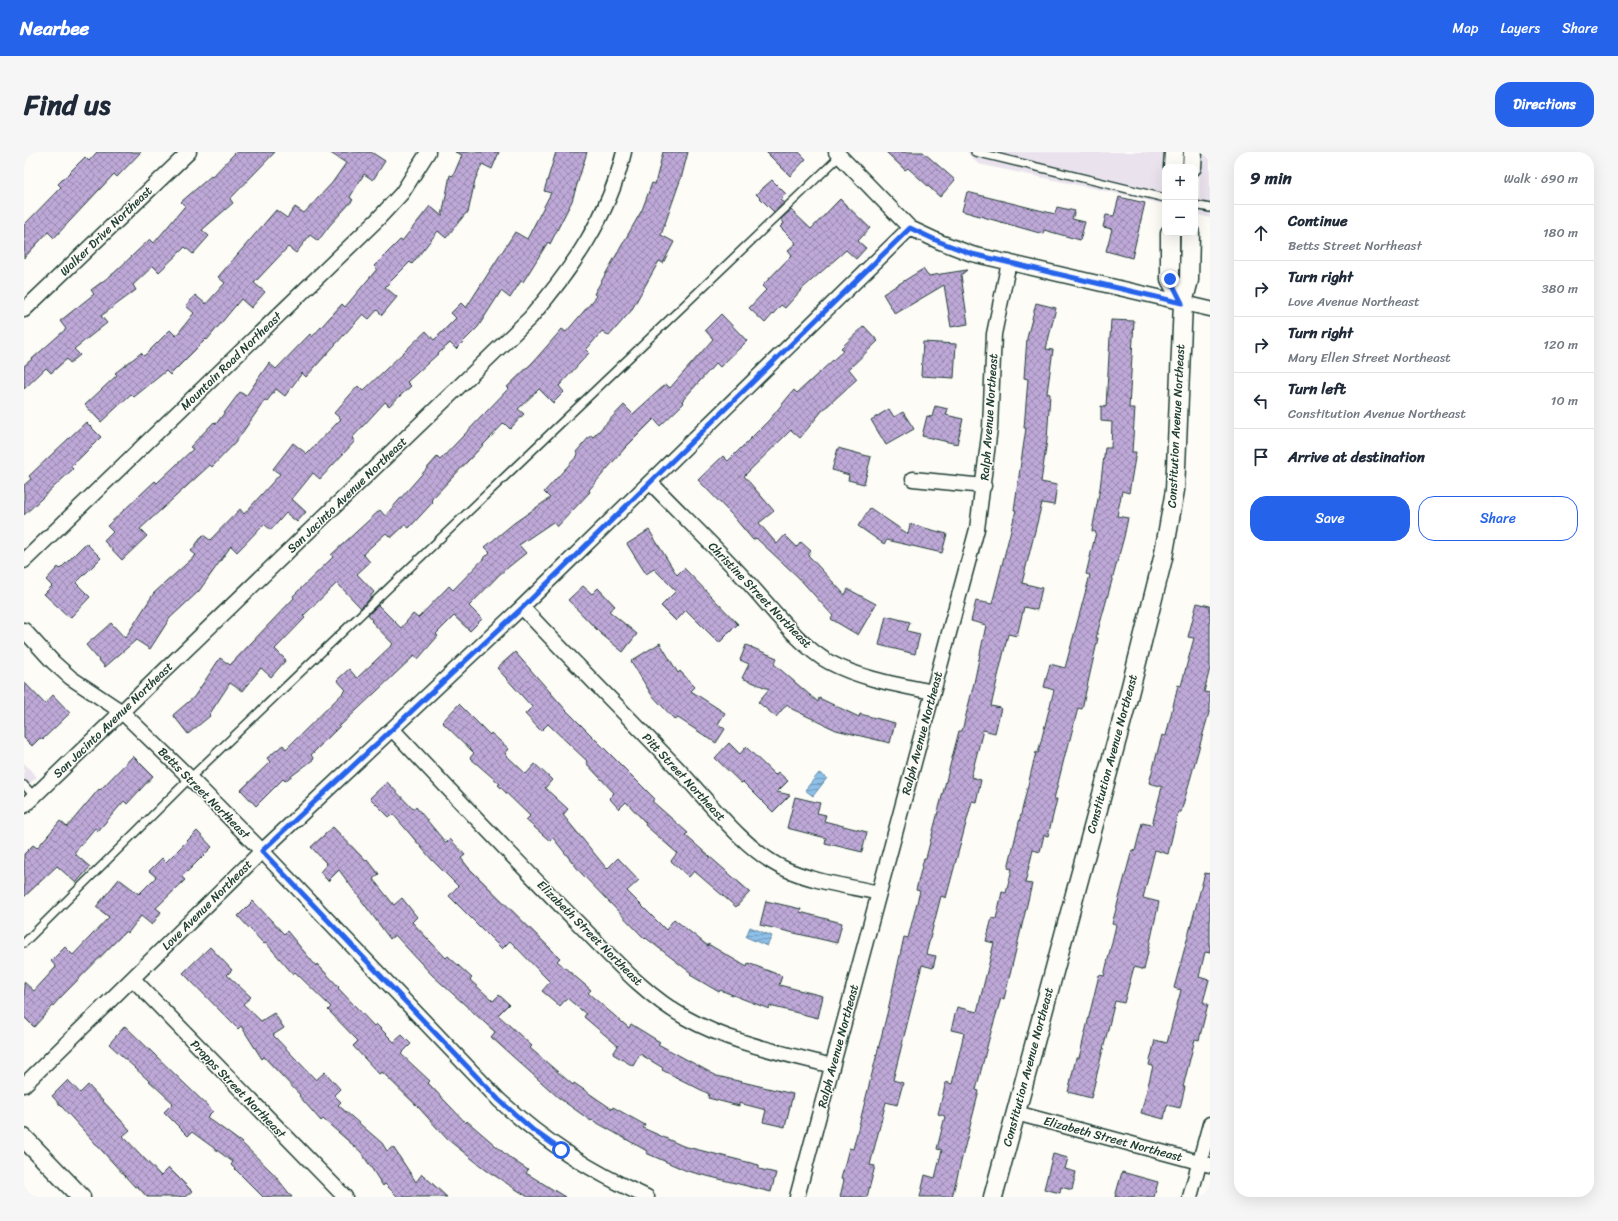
<!DOCTYPE html>
<meta charset="utf-8">
<style>
:root{--surface:#fff;--page:#f6f6f7;--text:#1f2937;--muted:#747a83;--line:#e0e1e3;--accent:#2563eb}
body{margin:0;font-family:Sriracha,sans-serif;background:var(--page);color:var(--text)}
.controls{position:absolute;right:12px;top:12px;display:grid;overflow:hidden;border-radius:8px;box-shadow:0 4px 16px #0002}
.controls button{width:36px;height:36px;display:grid;place-items:center;padding:0;border:0;border-bottom:1px solid var(--line);background:var(--surface);color:var(--text);font:20px sans-serif}
.stop{position:absolute;width:12px;height:12px;margin:-9px;border:3px solid #2563eb;border-radius:50%;background:#fff}
.stop.end{background:#2563eb;border-color:#fff;box-shadow:0 1px 4px #0008}
.list{margin:0;padding:0;list-style:none}
h2{display:flex;justify-content:space-between;align-items:center;height:52px;margin:0;padding:0 16px;font-size:17px}
h2 small{font-size:13px;font-weight:400;color:var(--muted)}
.list li{display:grid;grid-template-columns:26px 1fr auto;gap:12px;align-items:center;box-sizing:border-box;height:56px;padding:0 16px;border-top:1px solid var(--line)}
.list b{display:block;font-size:15px;white-space:nowrap}
.list p{margin:0;font-size:13px;white-space:nowrap;color:var(--muted)}
.list em{font-size:13px;font-style:normal;color:var(--muted)}
.actions{display:flex;gap:8px;padding:12px 16px}
.actions a{flex:1;padding:9px 0;border:1px solid var(--accent);border-radius:16px;text-align:center;font-size:14px;color:var(--accent)}
.actions .main{background:var(--accent);color:#fff}
.icon{flex:none;width:22px;height:22px;fill:none;stroke:currentColor;stroke-width:2;stroke-linecap:round;stroke-linejoin:round}
.map{position:relative;flex:none;width:1186px;height:1045px;overflow:hidden;border-radius:16px}
header{display:flex;align-items:center;gap:24px;box-sizing:border-box;height:56px;padding:0 20px;background:var(--accent);color:#fff}
header strong{font-size:19px}
nav{display:flex;gap:22px;margin-inline-start:auto;font-size:14px}
.intro{display:flex;align-items:center;justify-content:space-between;box-sizing:border-box;height:96px;padding:0 24px}
h1{margin:0;font-size:28px}
.button{padding:10px 18px;border-radius:16px;background:var(--accent);color:#fff;font-size:14px;font-weight:700}
main{display:flex;gap:24px;padding:0 24px}
aside{flex:1;background:var(--surface);border-radius:16px;box-shadow:0 4px 16px #0002}
.map>svg:first-child{display:block}
.built{fill:#eae3ee}
.water{fill:url(#water-rules);stroke:#618ba1}
.building{fill:url(#building-cross-hatch);stroke:#1f3d34}
.lines{fill:none;stroke-linecap:round;stroke-linejoin:round}
.service-casing{stroke:#1f3d34;stroke-width:10}
.minor-casing{stroke:#1f3d34;stroke-width:17}
.tertiary-casing{stroke:#1f3d34;stroke-width:21}
.service{stroke:#fdfcf7;stroke-width:7}
.minor{stroke:#fdfcf7;stroke-width:14}
.tertiary{stroke:#fdfcf7;stroke-width:18}
.route{stroke:#2563eb;stroke-width:5}
.labels{text-anchor:middle;dominant-baseline:central;stroke-width:3;stroke-linejoin:round;paint-order:stroke}
.street-label{font-size:12px;fill:#1f3d34;stroke:#fdfcf7}
</style>
<header>
<strong>Nearbee</strong>
<nav><a>Map</a><a>Layers</a><a>Share</a></nav>
</header>
<div class="intro"><h1>Find us</h1><a class="button">Directions</a></div>
<main>
<div class="map">
<svg width="1186" height="1045" viewBox="0 0 1186 1045">
<defs>
<pattern id="water-rules" width="6" height="5" patternUnits="userSpaceOnUse"><rect width="6" height="5" fill="#8dbfe9"/><path d="M0 2.5h6" fill="none" stroke="#739cbe"/></pattern>
<pattern id="building-cross-hatch" width="8" height="8" patternUnits="userSpaceOnUse"><rect width="8" height="8" fill="#bea8d8"/><path d="M0 0l8 8M0 8l8-8" fill="none" stroke="#9a8ab0"/></pattern>
</defs>
<rect width="100%" height="100%" fill="#fdfcf7"/>
<filter id="ink" filterUnits="userSpaceOnUse"><feTurbulence type="fractalNoise" baseFrequency=".025" numOctaves="2"/><feDisplacementMap in="SourceGraphic" scale="8" xChannelSelector="R" yChannelSelector="G"/><feConvolveMatrix kernelMatrix="1 2 1 2 8 2 1 2 1" color-interpolation-filters="sRGB"/></filter>
<g filter="url(#ink)">
<path class="built" d="M 943,0 L 1140,0 L 1138,52 L 1110,45 L 954,12 Z
M 1176,0 L 1186,0 L 1186,66 L 1175,63 Z
M 0,611 L 13,625 L 0,636 Z"/>
<path class="water" d="M 795,621 L 803,626 L 789,644 L 781,638 Z
M 726,775 L 748,784 L 743,794 L 722,785 Z"/>
<path class="building" d="M 73,0 L 117,0 L 93,25 L 90,22 L 30,86 L 24,80 L 0,106 L 0,73 L 37,35 L 34,32 L 61,5 L 65,9 Z
M 212,0 L 251,0 L 206,47 L 209,51 L 178,78 L 185,84 L 169,102 L 161,95 L 135,120 L 129,114 L 109,133 L 112,138 L 77,164 L 83,171 L 50,197 L 56,203 L 46,211 L 43,207 L 27,221 L 22,216 L 0,237 L 0,214 L 42,177 L 36,169 L 70,142 L 67,138 L 90,121 L 126,87 L 130,91 L 161,54 L 157,50 L 187,24 L 188,25 Z
M 305,0 L 347,0 L 361,9 L 349,28 L 340,22 L 326,45 L 329,48 L 306,73 L 294,89 L 286,83 L 272,101 L 264,95 L 230,131 L 241,140 L 227,156 L 217,147 L 183,188 L 182,187 L 146,223 L 142,219 L 110,245 L 107,242 L 77,270 L 61,253 L 93,223 L 91,221 L 117,201 L 120,204 L 146,178 L 152,184 L 170,161 L 162,154 L 171,143 L 182,152 L 201,131 L 194,125 L 252,58 L 263,66 L 271,55 L 280,61 L 308,31 L 322,11 Z
M 431,0 L 475,0 L 468,17 L 458,12 L 451,28 L 444,61 L 442,61 L 422,86 L 414,79 L 388,112 L 386,110 L 361,135 L 373,145 L 358,163 L 353,158 L 345,167 L 339,162 L 282,225 L 278,221 L 261,244 L 252,237 L 243,249 L 241,248 L 211,291 L 188,315 L 186,313 L 116,377 L 123,384 L 98,408 L 80,389 L 89,380 L 83,374 L 131,329 L 133,331 L 169,297 L 166,295 L 190,270 L 192,272 L 216,240 L 222,244 L 245,211 L 252,217 L 286,182 L 288,185 L 318,152 L 321,155 L 353,117 L 350,114 L 376,88 L 378,89 L 406,54 L 418,64 L 426,23 L 429,24 L 438,3 Z
M 532,0 L 563,0 L 548,49 L 526,92 L 524,90 L 499,130 L 497,129 L 486,146 L 477,139 L 454,175 L 432,197 L 426,191 L 383,230 L 387,234 L 365,254 L 361,250 L 328,286 L 331,289 L 296,327 L 289,321 L 268,347 L 282,360 L 273,370 L 262,361 L 247,378 L 240,372 L 213,400 L 207,394 L 175,439 L 146,466 L 126,497 L 112,488 L 81,515 L 62,493 L 87,471 L 101,486 L 130,441 L 172,403 L 167,399 L 179,383 L 186,388 L 216,357 L 220,362 L 256,322 L 249,317 L 269,291 L 283,302 L 317,267 L 310,261 L 334,234 L 339,239 L 402,179 L 410,188 L 432,166 L 427,161 L 437,151 L 442,156 L 491,80 L 503,87 L 527,41 L 520,39 Z
M 639,0 L 664,0 L 658,23 L 637,83 L 650,90 L 639,111 L 635,109 L 607,159 L 585,184 L 578,179 L 562,198 L 565,201 L 535,234 L 540,240 L 529,251 L 515,237 L 494,257 L 500,262 L 486,277 L 480,271 L 407,348 L 409,350 L 385,376 L 381,373 L 367,386 L 362,381 L 339,402 L 346,410 L 333,422 L 350,440 L 346,445 L 347,446 L 337,456 L 313,431 L 279,464 L 281,466 L 251,497 L 262,508 L 247,525 L 237,516 L 218,539 L 206,531 L 185,563 L 186,564 L 164,582 L 149,563 L 170,545 L 196,506 L 206,513 L 270,446 L 269,444 L 309,405 L 307,403 L 356,358 L 361,364 L 413,305 L 416,308 L 485,236 L 483,235 L 509,210 L 538,177 L 542,180 L 573,144 L 570,142 L 618,58 L 628,31 L 631,32 Z
M 742,0 L 775,0 L 782,7 L 766,24 Z
M 862,0 L 899,0 L 931,28 L 916,45 L 884,16 L 881,18 Z
M 748,28 L 762,42 L 756,48 L 760,51 L 750,60 L 732,42 Z
M 943,40 L 1031,62 L 1033,55 L 1051,59 L 1048,67 L 1061,70 L 1056,88 L 1020,78 L 1019,82 L 938,59 Z
M 1095,45 L 1121,51 L 1108,106 L 1082,99 L 1088,77 L 1079,75 L 1082,63 L 1090,64 Z
M 816,47 L 846,76 L 834,89 L 842,96 L 832,107 L 822,98 L 779,136 L 761,156 L 757,153 L 741,171 L 725,156 L 742,138 L 738,134 L 768,103 L 764,98 L 772,91 L 756,75 L 760,71 L 757,67 L 767,58 L 787,77 Z
M 899,117 L 904,124 L 943,118 L 937,123 L 944,172 L 927,175 L 920,133 L 871,162 L 859,142 Z
M 1012,151 L 1032,156 L 1022,197 L 1029,198 L 1023,241 L 1026,242 L 1023,288 L 1017,330 L 1033,333 L 1030,353 L 1018,351 L 998,431 L 1018,436 L 1013,458 L 1000,455 L 993,484 L 984,482 L 967,554 L 977,556 L 971,581 L 959,578 L 947,625 L 957,628 L 952,650 L 948,649 L 922,746 L 917,744 L 902,802 L 912,804 L 909,816 L 898,813 L 869,928 L 879,931 L 873,953 L 862,950 L 846,1013 L 851,1014 L 843,1045 L 816,1045 L 820,1028 L 817,1027 L 825,996 L 829,997 L 864,858 L 880,785 L 884,786 L 896,739 L 892,738 L 900,706 L 902,706 L 935,579 L 938,579 L 950,531 L 962,473 L 947,469 L 952,449 L 968,452 L 992,358 L 990,358 L 1002,276 L 1000,276 L 1004,227 L 1000,226 L 1003,186 Z
M 697,162 L 723,189 L 696,215 L 692,211 L 658,249 L 660,251 L 636,274 L 630,267 L 601,296 L 565,338 L 566,340 L 533,375 L 529,370 L 495,393 L 502,401 L 476,422 L 445,454 L 458,467 L 446,479 L 430,464 L 412,482 L 414,484 L 394,507 L 390,504 L 317,573 L 287,603 L 290,607 L 261,629 L 259,627 L 232,654 L 217,638 L 246,610 L 243,606 L 259,593 L 262,597 L 322,538 L 313,528 L 325,517 L 333,526 L 369,492 L 347,469 L 348,468 L 344,463 L 354,453 L 377,476 L 389,462 L 394,466 L 425,434 L 429,438 L 466,400 L 461,395 L 490,371 L 526,346 L 520,340 L 554,303 L 552,300 L 567,283 L 569,285 L 600,253 L 609,262 L 642,232 L 646,236 L 689,187 L 681,178 Z
M 1087,168 L 1110,169 L 1105,256 L 1111,256 L 1108,300 L 1112,300 L 1105,341 L 1098,339 L 1093,364 L 1104,366 L 1100,385 L 1072,486 L 1074,486 L 1058,557 L 1054,556 L 1043,599 L 1042,599 L 1030,647 L 1033,647 L 1024,684 L 1020,683 L 1016,700 L 1009,698 L 1001,731 L 1008,732 L 980,847 L 977,846 L 965,887 L 952,938 L 955,939 L 928,1045 L 896,1045 L 901,1023 L 911,1026 L 918,998 L 913,997 L 921,964 L 914,962 L 922,930 L 928,932 L 940,881 L 927,878 L 933,855 L 953,860 L 970,791 L 962,789 L 968,766 L 972,767 L 978,740 L 982,741 L 988,717 L 984,716 L 1012,600 L 1014,601 L 1030,538 L 1020,535 L 1026,512 L 1041,516 L 1066,423 L 1062,422 L 1072,380 L 1068,379 L 1076,336 L 1081,296 L 1087,296 L 1088,270 L 1077,269 L 1077,254 L 1082,255 Z
M 840,174 L 854,189 L 825,217 L 833,227 L 798,259 L 776,286 L 767,278 L 720,324 L 750,359 L 735,371 L 753,392 L 761,383 L 773,395 L 777,390 L 787,399 L 784,403 L 821,443 L 824,437 L 852,452 L 834,483 L 807,467 L 809,464 L 774,425 L 732,386 L 729,388 L 708,363 L 674,328 L 699,304 L 704,309 L 745,268 L 770,238 L 773,241 L 820,198 L 817,196 Z
M 899,190 L 932,192 L 930,226 L 897,224 Z
M 911,254 L 924,257 L 922,263 L 939,267 L 933,292 L 898,284 L 903,264 L 908,265 Z
M 865,257 L 870,265 L 879,260 L 890,277 L 862,293 L 847,268 Z
M 62,270 L 77,285 L 47,315 L 49,317 L 0,363 L 0,333 L 7,327 L 5,324 Z
M 814,296 L 847,305 L 840,332 L 824,328 L 825,323 L 808,318 Z
M 846,356 L 884,382 L 886,372 L 923,382 L 918,401 L 863,388 L 860,392 L 834,374 Z
M 625,378 L 653,423 L 660,416 L 714,472 L 695,491 L 662,458 L 652,469 L 637,454 L 652,439 L 630,417 L 622,422 L 603,392 Z
M 62,391 L 77,406 L 52,431 L 66,445 L 46,466 L 20,442 L 28,434 L 22,428 L 34,415 L 36,417 Z
M 559,434 L 568,442 L 574,436 L 591,454 L 585,459 L 613,482 L 599,500 L 576,481 L 544,448 Z
M 1173,451 L 1186,454 L 1186,516 L 1180,540 L 1186,541 L 1186,557 L 1157,660 L 1154,660 L 1144,702 L 1131,698 L 1119,746 L 1135,750 L 1120,818 L 1110,815 L 1100,851 L 1091,849 L 1067,946 L 1044,940 L 1052,906 L 1055,906 L 1075,823 L 1080,824 L 1092,773 L 1088,772 L 1108,698 L 1111,699 L 1118,671 L 1128,673 L 1138,635 L 1125,631 L 1138,583 L 1142,584 L 1154,533 L 1157,534 L 1170,486 L 1164,485 Z
M 862,464 L 886,470 L 883,479 L 896,482 L 891,502 L 855,493 Z
M 636,491 L 654,521 L 656,519 L 671,535 L 667,539 L 701,561 L 694,572 L 701,577 L 692,591 L 654,566 L 651,568 L 627,542 L 607,509 Z
M 722,493 L 753,506 L 750,512 L 794,550 L 795,546 L 835,565 L 836,562 L 871,571 L 866,591 L 812,578 L 768,557 L 763,552 L 752,565 L 734,550 L 745,537 L 718,526 L 725,512 L 716,508 Z
M 491,500 L 541,557 L 631,647 L 628,649 L 664,681 L 661,683 L 726,740 L 712,755 L 670,719 L 665,725 L 647,709 L 653,701 L 621,673 L 622,671 L 602,650 L 595,657 L 585,646 L 590,641 L 562,611 L 563,609 L 524,572 L 517,579 L 501,562 L 508,555 L 473,516 Z
M 0,530 L 21,552 L 29,543 L 46,561 L 18,588 L 16,586 L 8,594 L 0,586 Z
M 435,552 L 466,583 L 467,581 L 485,597 L 481,602 L 502,622 L 511,612 L 528,628 L 521,636 L 544,657 L 539,663 L 583,717 L 594,706 L 615,728 L 603,739 L 642,778 L 650,767 L 684,794 L 684,792 L 723,815 L 724,811 L 758,824 L 755,833 L 799,844 L 794,866 L 746,854 L 745,857 L 696,838 L 695,840 L 666,823 L 667,821 L 622,786 L 621,787 L 557,721 L 529,686 L 526,689 L 502,668 L 506,664 L 474,633 L 476,632 L 446,606 L 450,601 L 418,570 Z
M 705,591 L 716,602 L 722,595 L 751,623 L 754,620 L 764,629 L 753,640 L 766,643 L 749,660 L 719,630 L 717,631 L 691,606 Z
M 109,604 L 129,624 L 103,652 L 100,649 L 74,679 L 71,676 L 50,701 L 66,715 L 52,731 L 33,714 L 0,745 L 0,702 L 9,693 L 13,696 L 36,669 L 43,675 L 75,637 L 76,638 Z
M 363,630 L 389,657 L 392,655 L 422,691 L 426,687 L 441,703 L 437,706 L 444,715 L 536,806 L 533,809 L 567,838 L 564,841 L 605,876 L 607,872 L 636,890 L 634,892 L 693,924 L 769,942 L 761,975 L 739,970 L 742,958 L 715,951 L 715,954 L 684,946 L 685,942 L 638,918 L 639,916 L 616,902 L 609,914 L 589,902 L 594,894 L 560,865 L 562,862 L 543,846 L 536,854 L 518,839 L 526,830 L 486,789 L 478,797 L 425,744 L 434,734 L 408,708 L 369,662 L 365,665 L 346,646 Z
M 771,645 L 796,651 L 793,661 L 802,663 L 800,669 L 843,680 L 838,700 L 801,691 L 802,686 L 763,676 Z
M 309,675 L 342,709 L 343,707 L 355,722 L 349,727 L 370,753 L 378,746 L 393,765 L 388,770 L 422,806 L 424,804 L 448,826 L 446,828 L 469,849 L 475,843 L 485,852 L 474,863 L 508,894 L 506,896 L 549,933 L 550,931 L 588,957 L 589,955 L 621,973 L 619,976 L 659,994 L 735,1013 L 735,1017 L 752,1021 L 747,1040 L 663,1019 L 622,1001 L 623,999 L 568,968 L 567,969 L 535,946 L 467,885 L 471,880 L 408,823 L 371,783 L 366,787 L 315,718 L 304,729 L 296,720 L 303,712 L 287,695 Z
M 173,679 L 188,695 L 158,725 L 161,728 L 132,756 L 137,760 L 128,773 L 117,764 L 104,781 L 102,779 L 36,846 L 10,875 L 0,865 L 0,830 L 10,839 L 32,815 L 27,809 L 41,795 L 49,803 L 85,765 L 72,755 L 95,727 L 115,742 L 132,725 L 125,719 L 138,706 L 142,710 Z
M 1181,721 L 1186,722 L 1186,801 L 1181,800 L 1175,825 L 1185,828 L 1179,850 L 1184,852 L 1175,888 L 1171,887 L 1159,935 L 1161,935 L 1156,956 L 1143,953 L 1140,967 L 1117,961 L 1129,914 L 1125,913 L 1131,888 L 1143,891 L 1157,838 L 1150,836 Z
M 229,749 L 260,782 L 263,779 L 292,814 L 293,812 L 315,835 L 314,836 L 350,874 L 352,872 L 370,890 L 378,883 L 387,892 L 377,902 L 406,929 L 404,931 L 442,971 L 443,969 L 486,1006 L 504,1018 L 502,1021 L 541,1045 L 504,1045 L 462,1018 L 423,987 L 395,956 L 358,920 L 355,922 L 329,894 L 334,889 L 304,858 L 307,855 L 271,820 L 269,822 L 242,791 L 240,792 L 214,764 Z
M 742,749 L 777,757 L 776,760 L 818,771 L 813,791 L 736,773 Z
M 186,795 L 208,818 L 203,823 L 227,845 L 219,852 L 237,869 L 250,861 L 260,876 L 249,883 L 292,928 L 301,920 L 316,937 L 310,943 L 317,950 L 314,953 L 358,991 L 363,999 L 369,995 L 392,1030 L 398,1022 L 423,1045 L 374,1045 L 361,1032 L 359,1034 L 337,1000 L 299,967 L 297,969 L 275,944 L 276,943 L 240,905 L 238,907 L 217,874 L 214,877 L 159,821 Z
M 101,874 L 189,959 L 183,965 L 218,991 L 249,1021 L 268,1045 L 239,1045 L 207,1013 L 209,1010 L 168,980 L 164,984 L 140,960 L 149,951 L 85,892 Z
M 44,928 L 56,941 L 64,933 L 106,978 L 99,984 L 137,1024 L 145,1016 L 168,1039 L 161,1045 L 123,1045 L 113,1034 L 111,1035 L 28,944 Z
M 1029,1002 L 1044,1006 L 1041,1017 L 1052,1020 L 1048,1038 L 1037,1035 L 1036,1041 L 1020,1037 Z
M 1098,1020 L 1134,1030 L 1130,1045 L 1091,1045 Z"/>
<g class="lines">
<defs>
<path id="service" d="M 951,0 L 1141,46
M 1171,53 L 1186,56
M 0,633 L 10,644
M 0,791 L 166,626 L 816,4"/>
<path id="minor" d="M 812,0 L 886,76 L 916,90 L 948,102 L 1186,157
M 0,158 L 165,0
M 889,327 L 960,334
M 626,330 C 657,362 689,393 719,425 C 743,450 776,495 805,510 C 837,527 875,533 909,540
M 0,409 L 353,68 L 378,41 L 404,0
M 498,455 C 550,511 604,564 656,619 C 684,649 721,698 759,716 C 789,730 824,734 855,741
M 0,478 L 29,510 L 47,526 L 98,560 L 166,626 L 238,699 L 475,948 C 521,990 566,1019 623,1045
M 369,578 C 429,642 489,706 551,768 C 586,803 619,842 662,866 C 707,891 759,901 808,914
M 0,654 L 506,166 C 548,117 585,64 600,0
M 109,827 L 321,1045
M 0,933 L 238,699 L 498,455 L 886,76
M 992,961 L 1186,1013
M 773,1045 L 953,377 L 966,276 L 970,182 L 985,110
M 1166,1045 L 1186,972"/>
<path id="tertiary" d="M 1149,15 L 1150,0
M 1168,15 L 1169,0
M 1146,81 L 1146,127 L 1159,151
M 0,986 L 57,1045
M 969,1045 L 1103,550 L 1139,406 L 1151,338 L 1159,151 L 1165,128 L 1166,81"/>
</defs>
<use href="#service" class="service-casing"/>
<use href="#minor" class="minor-casing"/>
<use href="#tertiary" class="tertiary-casing"/>
<use href="#service" class="service"/>
<use href="#minor" class="minor"/>
<use href="#tertiary" class="tertiary"/>
</g>
</g>
<g class="lines" filter="url(#ink)">
<path class="route" d="M 537,998 L 509,978 L 475,948 L 238,699 L 498,456 L 886,76 L 916,90 L 948,102 L 1158,151 L 1146,127"/>
</g>
<g class="labels">
<g class="street-label">
<text transform="translate(82 79) rotate(-44)">Walker Drive Northeast</text>
<text transform="translate(207 209) rotate(-44)">Mountain Road Northeast</text>
<text transform="translate(965 265) rotate(-86)">Ralph Avenue Northeast</text>
<text transform="translate(1152 274) rotate(-87)">Constitution Avenue Northeast</text>
<text transform="translate(323 343) rotate(-44)">San Jacinto Avenue Northeast</text>
<text transform="translate(736 443) rotate(46)">Christine Street Northeast</text>
<text transform="translate(89 568) rotate(-44)">San Jacinto Avenue Northeast</text>
<text transform="translate(898 581) rotate(-75)">Ralph Avenue Northeast</text>
<text transform="translate(1088 602) rotate(-75)">Constitution Avenue Northeast</text>
<text transform="translate(660 625) rotate(47)">Pitt Street Northeast</text>
<text transform="translate(180 641) rotate(45)">Betts Street Northeast</text>
<text transform="translate(183 753) rotate(-45)">Love Avenue Northeast</text>
<text transform="translate(566 781) rotate(45)">Elizabeth Street Northeast</text>
<text transform="translate(814 894) rotate(-75)">Ralph Avenue Northeast</text>
<text transform="translate(1004 915) rotate(-75)">Constitution Avenue Northeast</text>
<text transform="translate(214 937) rotate(46)">Propps Street Northeast</text>
<text transform="translate(1089 987) rotate(15)">Elizabeth Street Northeast</text>
</g>
</g>
</svg>
<div class="controls">
<button>+</button>
<button>−</button>
</div>
<div class="stop" style="left:537px;top:998px"></div>
<div class="stop end" style="left:1146px;top:127px"></div>
</div>
<aside>
<h2>9 min<small>Walk · 690 m</small></h2>
<ul class="list">
<li><svg class="icon" aria-label="ahead" viewBox="0 0 24 24"><path d="M12 20V5M6 11l6-6 6 6"/></svg><div><b>Continue</b><p>Betts Street Northeast</p></div><em>180 m</em></li>
<li><svg class="icon" aria-label="right" viewBox="0 0 24 24"><path d="M7 20v-9h11M14 6l5 5-5 5"/></svg><div><b>Turn right</b><p>Love Avenue Northeast</p></div><em>380 m</em></li>
<li><svg class="icon" aria-label="right" viewBox="0 0 24 24"><path d="M7 20v-9h11M14 6l5 5-5 5"/></svg><div><b>Turn right</b><p>Mary Ellen Street Northeast</p></div><em>120 m</em></li>
<li><svg class="icon" aria-label="left" viewBox="0 0 24 24"><path d="M17 20v-9H6M10 6l-5 5 5 5"/></svg><div><b>Turn left</b><p>Constitution Avenue Northeast</p></div><em>10 m</em></li>
<li><svg class="icon" aria-label="arrive" viewBox="0 0 24 24"><path d="M6 21V4h12l-3 4 3 4H6"/></svg><div><b>Arrive at destination</b></div></li>
</ul>
<div class="actions"><a class="main">Save</a><a>Share</a></div>
</aside>
</main>
